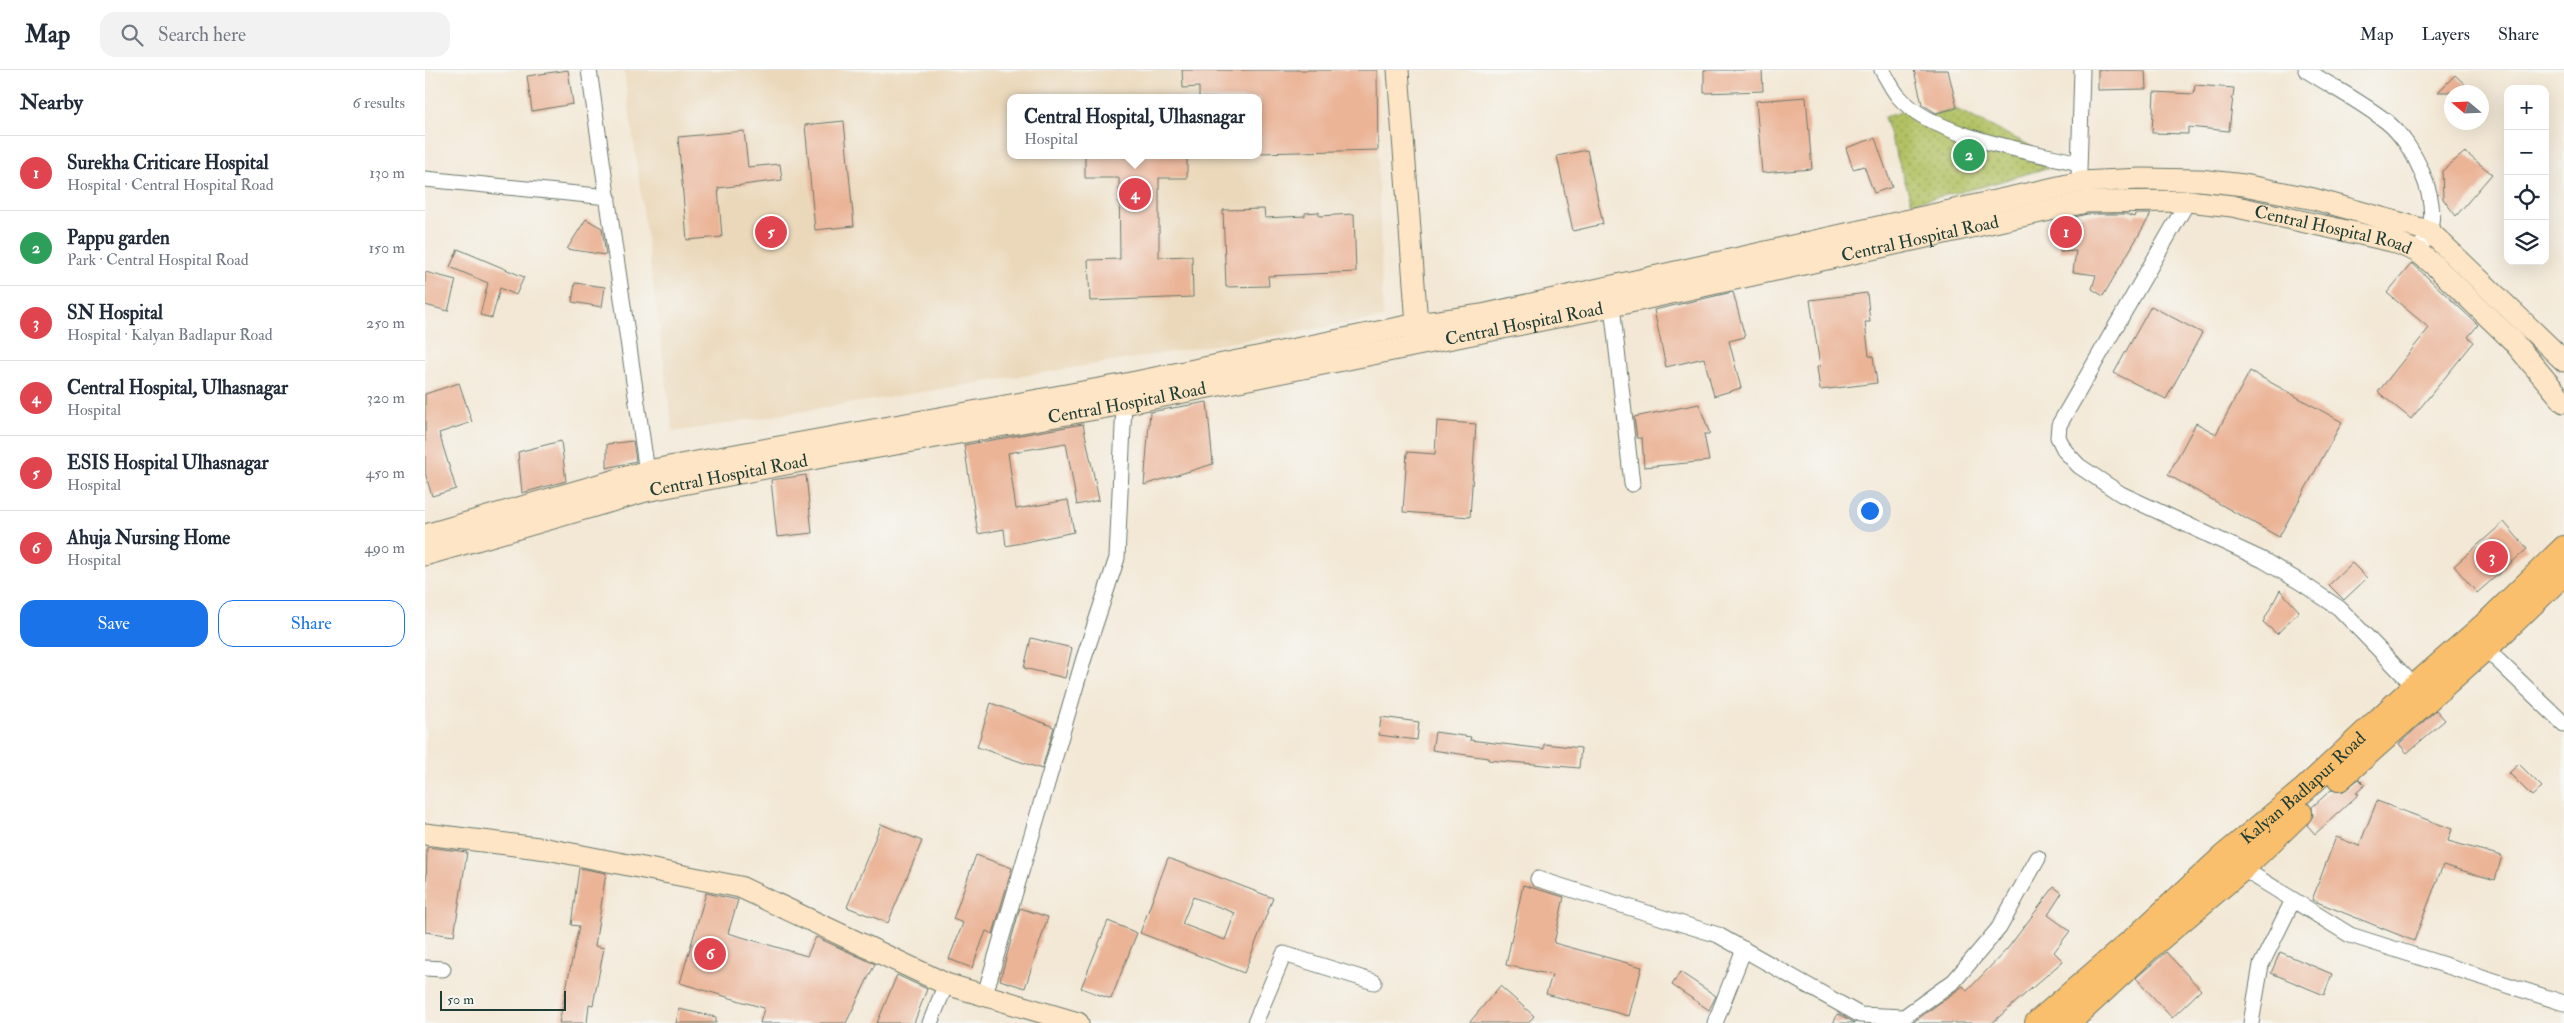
<!DOCTYPE html>
<meta charset="utf-8">
<style>
:root{--surface:#fff;--page:#f2f2f3;--text:#1f2937;--muted:#747a83;--line:#e0e1e3;--accent:#1a73e8}
body{margin:0;font-family:"IM FELL Double Pica",serif;background:var(--page);color:var(--text)}
.controls{position:absolute;right:15px;top:15px;display:grid;overflow:hidden;border-radius:10px;box-shadow:0 5px 20px #0002}
.controls button{width:45px;height:45px;display:grid;place-items:center;padding:0;border:0;border-bottom:1px solid var(--line);background:var(--surface);color:var(--text);font:25px sans-serif}
.compass{position:absolute;left:2019px;top:15px;width:45px;height:45px;border-radius:50%;background:var(--surface);box-shadow:0 5px 20px #0002;rotate:289deg}
.scale{position:absolute;left:15px;bottom:12px;width:126px;box-sizing:border-box;padding-left:5px;border:2px solid #1f3d34;border-top:0;font-size:14px;line-height:18px;white-space:nowrap;color:#1f3d34;-webkit-text-stroke:4px #f6f6f2;paint-order:stroke}
.you{position:absolute;left:1444px;top:440px;width:18px;height:18px;margin:-12px;border:4px solid #fff;border-radius:50%;background:#1a73e8;box-shadow:0 0 0 8px #1a73e833}
.badge{display:grid;place-items:center;width:32px;height:32px;border-radius:50%;background:var(--accent);color:#fff;font-size:16px;font-weight:700}
.pin{position:absolute;translate:-50% -50%;border:2px solid #fff;box-shadow:0 1px 5px #0006}
.popup{position:absolute;left:582px;top:24px;width:255px;height:65px;box-sizing:border-box;display:grid;place-content:center;border-radius:10px;background:var(--surface);filter:drop-shadow(0 1px 4px #0005);font-size:16px;white-space:nowrap;color:var(--muted)}
.popup b{font-size:19px;color:var(--text)}
.popup::after{content:'';position:absolute;left:50%;top:100%;margin-left:-10px;border:10px solid transparent;border-top-color:var(--surface)}
.list{margin:0;padding:0;list-style:none}
h2{display:flex;justify-content:space-between;align-items:center;height:65px;margin:0;padding:0 20px;font-size:21px}
h2 small{font-size:16px;font-weight:400;color:var(--muted)}
.list li{display:grid;grid-template-columns:32px 1fr auto;gap:15px;align-items:center;box-sizing:border-box;height:75px;padding:0 20px;border-top:1px solid var(--line)}
.list b{display:block;font-size:19px;white-space:nowrap}
.list p{margin:0;font-size:16px;white-space:nowrap;color:var(--muted)}
.list em{font-size:16px;font-style:normal;color:var(--muted)}
.actions{display:flex;gap:10px;padding:15px 20px}
.actions a{flex:1;padding:11px 0;border:1px solid var(--accent);border-radius:15px;text-align:center;font-size:18px;color:var(--accent)}
.actions .main{background:var(--accent);color:#fff}
.icon{flex:none;width:28px;height:28px;fill:none;stroke:currentColor;stroke-width:2;stroke-linecap:round;stroke-linejoin:round}
.map{position:relative;flex:none;width:2139px;height:953px;overflow:hidden}
header{display:flex;align-items:center;gap:30px;box-sizing:border-box;height:70px;padding:0 25px;background:var(--surface);border-bottom:1px solid var(--line)}
header strong{font-size:24px}
nav{display:flex;gap:28px;margin-inline-start:auto;font-size:18px}
.search{width:350px;height:45px;background:var(--page);display:flex;align-items:center;gap:12px;box-sizing:border-box;padding:0 18px;border-radius:15px;color:var(--muted);font-size:19px}
main{display:flex}
aside{flex:1;background:var(--surface)}
.map>svg:first-child{display:block}
.built{fill:#ebd8ba;fill-rule:evenodd}
.park{fill:url(#park-dots);stroke:#687f4c}
.building{fill:#ebb497;fill-rule:evenodd}
.lines{fill:none;stroke-linecap:round;stroke-linejoin:round}
.street-casing{stroke:#69796d;stroke-width:17}
.secondary-casing{stroke:#69796d;stroke-width:23}
.primary-casing{stroke:#69796d;stroke-width:26}
.street{stroke:#fff;stroke-width:15}
.secondary{stroke:#fde5c5;stroke-width:21}
.primary{stroke:#f9bf6d;stroke-width:24}
.labels{text-anchor:middle;dominant-baseline:central;stroke-width:4.5;stroke-linejoin:round;paint-order:stroke}
.street-label{font-size:18px;fill:#1f3d34;stroke:#f6f6f2}
</style>
<header>
<strong>Map</strong>
<div class="search"><svg class="icon" aria-label="search" viewBox="0 0 24 24"><circle cx="10" cy="10" r="6"/><path d="M15 15l6 6"/></svg>Search here</div>
<nav><a>Map</a><a>Layers</a><a>Share</a></nav>
</header>
<main>
<aside>
<h2>Nearby<small>6 results</small></h2>
<ul class="list">
<li><span class="badge" style="background:#e0444e">1</span><div><b>Surekha Criticare Hospital</b><p>Hospital · Central Hospital Road</p></div><em>130 m</em></li>
<li><span class="badge" style="background:#2e9e5b">2</span><div><b>Pappu garden</b><p>Park · Central Hospital Road</p></div><em>150 m</em></li>
<li><span class="badge" style="background:#e0444e">3</span><div><b>SN Hospital</b><p>Hospital · Kalyan Badlapur Road</p></div><em>250 m</em></li>
<li><span class="badge" style="background:#e0444e">4</span><div><b>Central Hospital, Ulhasnagar</b><p>Hospital</p></div><em>320 m</em></li>
<li><span class="badge" style="background:#e0444e">5</span><div><b>ESIS Hospital Ulhasnagar</b><p>Hospital</p></div><em>450 m</em></li>
<li><span class="badge" style="background:#e0444e">6</span><div><b>Ahuja Nursing Home</b><p>Hospital</p></div><em>490 m</em></li>
</ul>
<div class="actions"><a class="main">Save</a><a>Share</a></div>
</aside>
<div class="map">
<svg width="2139" height="953" viewBox="0 0 2139 953">
<defs>
<pattern id="park-dots" width="8" height="8" patternUnits="userSpaceOnUse" patternTransform="scale(1.25)"><rect width="8" height="8" fill="#b2c163"/><path d="M2 2h.1M6 6h.1" fill="none" stroke="#909e52" stroke-width="1.8" stroke-linecap="round"/></pattern>
</defs>
<rect width="100%" height="100%" fill="#f6f6f2"/>
<filter id="ink" filterUnits="userSpaceOnUse"><feTurbulence type="fractalNoise" baseFrequency=".02" numOctaves="2"/><feDisplacementMap in="SourceGraphic" scale="10" xChannelSelector="R" yChannelSelector="G"/><feConvolveMatrix kernelMatrix="1 2 1 2 8 2 1 2 1" color-interpolation-filters="sRGB"/></filter>
<filter id="wash" filterUnits="userSpaceOnUse"><feTurbulence type="fractalNoise" baseFrequency=".0096" numOctaves="4" result="noise"/><feDisplacementMap in="SourceGraphic" scale="20" xChannelSelector="R" yChannelSelector="G"/><feGaussianBlur stdDeviation="1.12" result="paint"/><feColorMatrix in="noise" values="0 0 0 0 0 0 0 0 0 0 0 0 0 0 0 0 0 1.4 0 .05"/><feComposite in="paint" operator="in"/></filter>
<g filter="url(#wash)">
<rect width="100%" height="100%" fill="#f3e8d6"/>
<path class="built" d="M 199,0 L 950,0 L 958,248 L 248,362 ZM 586,28 L 834,28 L 834,85 L 586,85 Z"/>
<path class="park" d="M 1495,37 L 1498,48 L 1531,39 L 1602,74 L 1632,95 L 1556,117 L 1487,133 L 1459,47 Z"/>
<g id="blocks">
<path class="building" d="M 143,0 L 148,34 L 107,41 L 102,6 Z
M 757,0 L 952,0 L 953,80 L 834,83 L 834,28 L 774,28 L 774,17 L 758,18 Z
M 1279,0 L 1337,0 L 1338,21 L 1279,23 Z
M 1489,0 L 1523,0 L 1532,38 L 1511,43 L 1497,34 Z
M 1673,0 L 1720,0 L 1721,19 L 1673,20 Z
M 2030,5 L 2048,22 L 2013,22 Z
M 1770,15 L 1809,18 L 1804,61 L 1763,57 L 1763,64 L 1727,63 L 1729,22 L 1769,24 Z
M 1381,27 L 1387,99 L 1337,103 L 1331,31 Z
M 419,51 L 429,156 L 390,160 L 380,55 Z
M 319,61 L 323,97 L 355,94 L 357,110 L 293,118 L 297,167 L 262,170 L 253,67 Z
M 1450,68 L 1467,117 L 1449,123 L 1439,96 L 1428,99 L 1421,78 Z
M 1162,80 L 1178,154 L 1148,161 L 1132,86 Z
M 2040,82 L 2067,104 L 2031,146 L 2018,129 L 2017,101 Z
M 660,85 L 762,85 L 762,108 L 734,108 L 734,187 L 767,186 L 768,227 L 665,231 L 663,190 L 695,189 L 694,108 L 660,108 Z
M 839,139 L 840,148 L 880,146 L 880,143 L 894,142 L 894,146 L 929,144 L 931,202 L 843,206 L 844,216 L 801,217 L 798,140 Z
M 1662,144 L 1701,144 L 1709,147 L 1710,144 L 1726,144 L 1678,226 L 1667,219 L 1671,205 L 1648,202 L 1651,181 L 1635,182 L 1634,151 Z
M 161,149 L 177,158 L 181,185 L 142,179 Z
M 33,179 L 99,207 L 91,225 L 75,218 L 67,248 L 55,245 L 63,213 L 25,197 Z
M 1987,193 L 2053,255 L 2043,267 L 2049,272 L 1986,349 L 1953,322 L 2004,258 L 1962,223 Z
M 0,202 L 31,210 L 23,241 L 0,235 Z
M 150,213 L 180,217 L 177,237 L 147,232 Z
M 1308,222 L 1320,267 L 1304,271 L 1316,318 L 1289,326 L 1279,288 L 1241,297 L 1229,240 Z
M 1442,223 L 1445,252 L 1440,252 L 1444,286 L 1448,286 L 1452,313 L 1395,320 L 1392,297 L 1395,296 L 1385,230 Z
M 1726,236 L 1777,263 L 1741,329 L 1689,303 Z
M 1825,301 L 1917,352 L 1854,467 L 1743,405 L 1771,353 L 1791,364 Z
M 34,313 L 47,352 L 14,363 L 31,419 L 7,426 L 0,403 L 0,324 Z
M 782,332 L 788,394 L 719,415 L 725,342 Z
M 1274,334 L 1285,364 L 1279,364 L 1284,391 L 1219,397 L 1217,368 L 1212,368 L 1209,347 Z
M 1012,351 L 1051,354 L 1045,447 L 978,442 L 982,382 L 1010,384 Z
M 658,354 L 674,430 L 652,435 L 641,373 L 583,383 L 591,439 L 643,430 L 649,462 L 581,476 L 579,459 L 553,464 L 539,375 Z
M 136,371 L 141,411 L 97,423 L 93,382 Z
M 208,371 L 211,391 L 182,398 L 182,374 Z
M 381,405 L 387,463 L 352,467 L 346,410 Z
M 2079,452 L 2102,479 L 2052,523 L 2029,496 Z
M 1927,493 L 1942,508 L 1919,530 L 1904,515 Z
M 1855,520 L 1874,541 L 1852,564 L 1838,552 Z
M 606,568 L 647,578 L 640,608 L 599,598 Z
M 566,633 L 629,657 L 617,699 L 552,677 Z
M 2011,640 L 2020,650 L 1982,683 L 1974,674 Z
M 956,647 L 994,652 L 992,670 L 954,665 Z
M 1010,662 L 1046,667 L 1045,670 L 1119,679 L 1119,674 L 1156,678 L 1154,698 L 1063,690 L 1063,688 L 1007,680 Z
M 2094,694 L 2117,717 L 2107,726 L 2084,703 Z
M 1934,709 L 1940,715 L 1931,723 L 1934,724 L 1890,764 L 1882,755 L 1888,746 L 1887,737 L 1906,720 L 1917,722 Z
M 1952,731 L 2027,759 L 2023,771 L 2077,786 L 2070,810 L 2018,795 L 1989,871 L 1887,830 L 1911,767 L 1934,776 Z
M 456,754 L 497,771 L 463,853 L 422,837 Z
M 2,777 L 42,782 L 29,866 L 0,862 Z
M 551,785 L 587,798 L 568,864 L 561,861 L 547,898 L 524,889 L 538,853 L 528,849 Z
M 743,788 L 848,828 L 819,903 L 715,863 ZM 768,827 L 810,843 L 800,870 L 757,854 Z
M 154,798 L 181,803 L 170,876 L 179,878 L 168,935 L 164,934 L 162,953 L 134,953 L 154,856 L 146,855 Z
M 1098,815 L 1139,827 L 1129,873 L 1217,897 L 1204,946 L 1121,924 L 1127,905 L 1081,895 Z
M 1629,817 L 1637,823 L 1623,845 L 1645,861 L 1629,882 L 1638,891 L 1567,953 L 1487,953 L 1538,916 L 1542,921 L 1583,878 Z
M 281,823 L 313,830 L 303,863 L 382,886 L 391,867 L 450,894 L 421,953 L 335,953 L 339,938 L 255,913 Z
M 595,838 L 623,847 L 600,918 L 575,910 Z
M 683,851 L 712,863 L 686,929 L 656,918 Z
M 1741,882 L 1776,920 L 1747,948 L 1711,908 Z
M 1855,882 L 1907,904 L 1899,925 L 1846,903 Z
M 1255,902 L 1291,926 L 1284,940 L 1247,915 Z
M 472,905 L 502,919 L 489,953 L 452,953 Z
M 1075,916 L 1109,946 L 1103,953 L 1044,953 Z
M 254,939 L 291,947 L 291,953 L 251,953 Z
M 1413,944 L 1430,953 L 1408,953 Z"/>
</g>
</g>
<g filter="url(#ink)">
<use href="#blocks" fill-opacity="0" stroke="#69796d" stroke-width="1"/>
<g class="lines">
<defs>
<path id="street" d="M 164,0 L 223,409
M 1457,0 C 1462,8 1467,19 1473,26 C 1508,67 1602,81 1654,93
M 1881,0 C 1907,17 1937,32 1962,52 C 1988,73 2015,128 2004,162 C 2001,168 1996,175 1993,182
M 1654,101 L 1657,0
M 0,109 L 183,127
M 1763,131 L 1634,355 L 1633,367 L 1640,381 L 1654,396 L 1696,424 L 1838,490 L 1875,512 L 1914,538 L 1995,622
M 1186,227 L 1207,414
M 2060,578 L 2139,654
M 1812,795 L 1925,865 L 2139,933
M 1113,809 L 1293,865 L 1435,945 L 1479,947 L 1529,911 L 1574,858 L 1613,788
M 0,898 L 18,899
M 560,924 L 659,588 L 692,488 L 699,334 L 698,324
M 505,953 L 521,914
M 830,953 L 859,884 L 949,912
M 1290,953 L 1319,879
M 1826,953 L 1836,895 L 1868,830"/>
<g id="secondary">
<path d="M 973,0 L 992,254 L 995,266"/>
<path d="M 0,465 L 222,401 L 696,315 L 992,254 L 1057,245 L 1656,112 L 1716,109 L 1775,110 L 1819,115 L 1889,129 L 2004,161 L 2139,291"/>
<path id="s1" d="M 0,485 L 221,421 L 408,385 L 699,334 L 1187,236 L 1661,132 L 1763,131 L 1807,136 L 1967,171 L 1993,182 L 2009,195 L 2087,270 L 2139,332"/>
<path d="M 0,764 L 122,779 L 315,817 L 521,914 L 653,953"/>
</g>
<g id="primary">
<path d="M 1914,709 L 2074,566 L 2139,503"/>
<path id="s2" d="M 1612,953 L 1715,864 L 1798,787 L 1880,719 L 1989,617 L 2063,552 L 2139,478"/>
<path d="M 1643,953 L 1726,876 L 1817,799 L 1875,743"/>
</g>
</defs>
<use href="#street" class="street-casing"/>
<use href="#secondary" class="secondary-casing"/>
<use href="#primary" class="primary-casing"/>
<use href="#street" class="street"/>
<use href="#secondary" class="secondary"/>
<use href="#primary" class="primary"/>
</g>
</g>
<g class="labels">
<g class="street-label">
<text stroke="none"><textPath href="#s1" startOffset="1949">Central Hospital Road</textPath></text>
<text stroke="none"><textPath href="#s1" startOffset="1529">Central Hospital Road</textPath></text>
<text stroke="none"><textPath href="#s1" startOffset="1124">Central Hospital Road</textPath></text>
<text stroke="none"><textPath href="#s1" startOffset="719">Central Hospital Road</textPath></text>
<text stroke="none"><textPath href="#s1" startOffset="314">Central Hospital Road</textPath></text>
<text stroke="none"><textPath href="#s2" startOffset="355">Kalyan Badlapur Road</textPath></text>
</g>
</g>
</svg>
<div class="controls">
<button>+</button>
<button>−</button>
<button><svg class="icon" aria-label="locate" viewBox="0 0 24 24"><circle cx="12" cy="12" r="6"/><path d="M12 2v4M12 18v4M2 12h4M18 12h4"/></svg></button>
<button><svg class="icon" aria-label="layers" viewBox="0 0 24 24"><path d="M12 4l9 5-9 5-9-5zM3 14l9 5 9-5"/></svg></button>
</div>
<svg class="compass" viewBox="-18 -18 36 36"><path d="M0-13l5 13h-10z" fill="#e53935"/><path d="M0 13l5-13h-10z" fill="#747a83"/></svg>
<div class="scale">50 m</div>
<div class="you"></div>
<div class="pin badge" style="left:1641px;top:162px;background:#e0444e">1</div>
<div class="pin badge" style="left:1544px;top:85px;background:#2e9e5b">2</div>
<div class="pin badge" style="left:2067px;top:487px;background:#e0444e">3</div>
<div class="pin badge" style="left:710px;top:124px;background:#e0444e">4</div>
<div class="popup"><b>Central Hospital, Ulhasnagar</b>Hospital</div>
<div class="pin badge" style="left:346px;top:162px;background:#e0444e">5</div>
<div class="pin badge" style="left:285px;top:884px;background:#e0444e">6</div>
</div>
</main>
